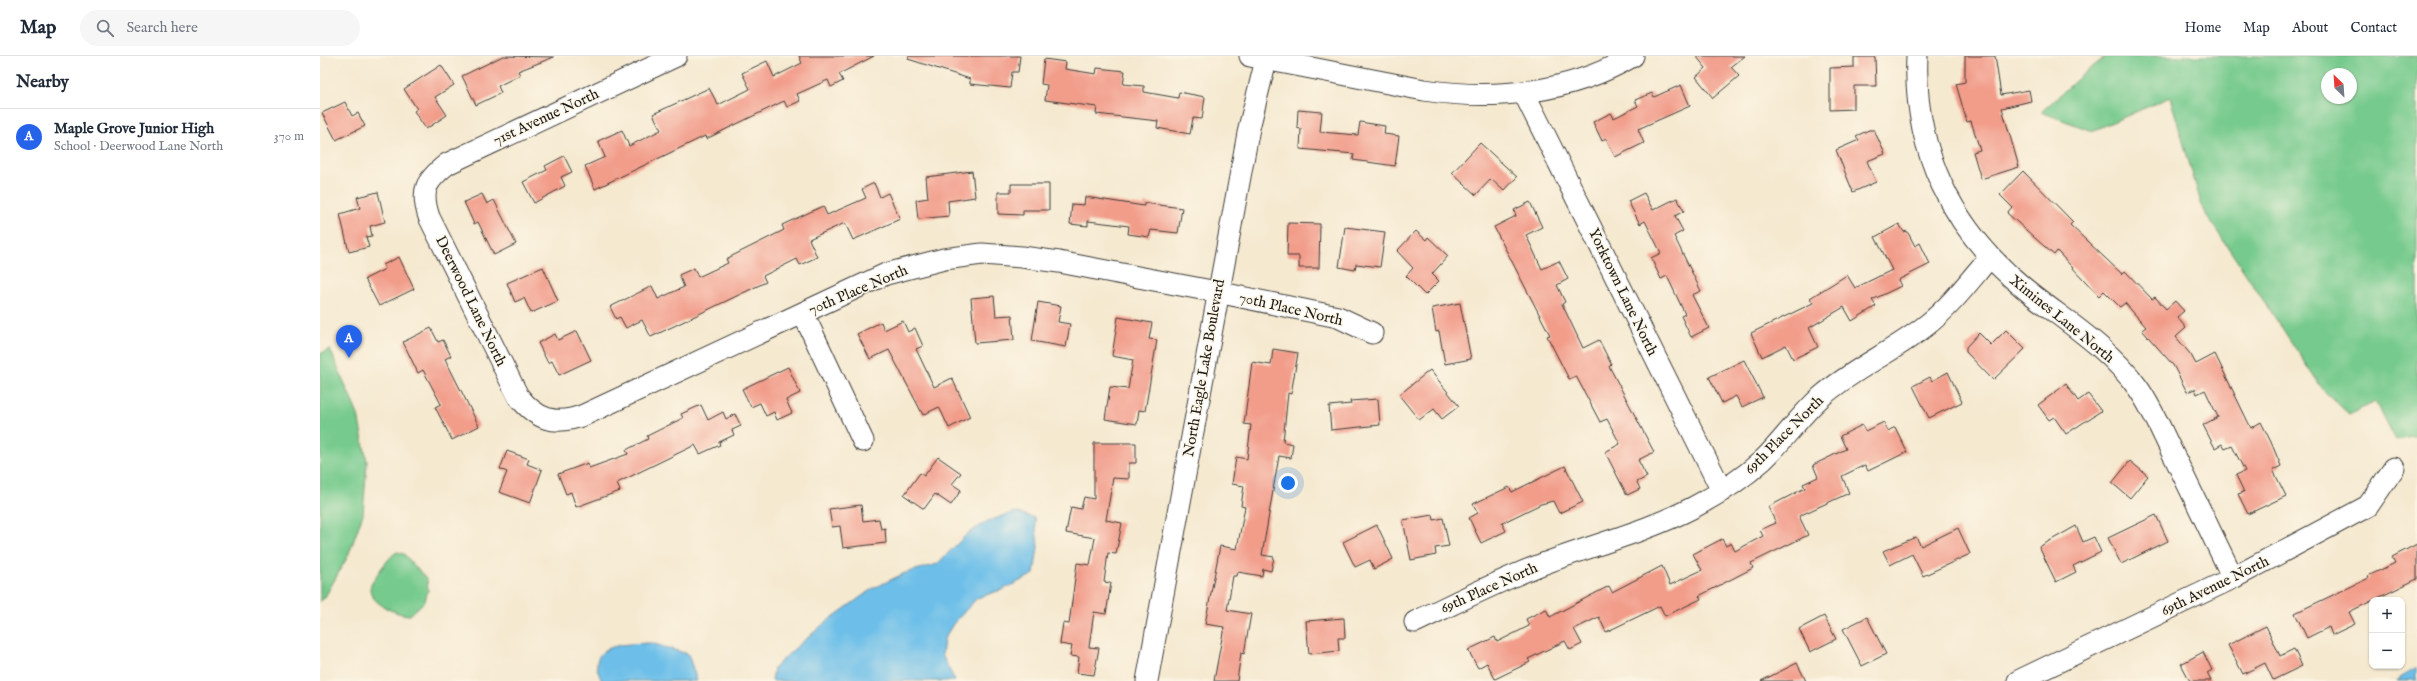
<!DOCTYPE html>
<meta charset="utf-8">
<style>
:root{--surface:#fff;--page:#f6f6f7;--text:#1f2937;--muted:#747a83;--line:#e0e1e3;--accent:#2563eb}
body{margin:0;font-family:"IM FELL English",serif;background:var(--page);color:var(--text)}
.controls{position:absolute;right:12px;bottom:12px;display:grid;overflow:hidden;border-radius:8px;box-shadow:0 1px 3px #0004}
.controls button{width:36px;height:36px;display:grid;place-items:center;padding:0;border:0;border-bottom:1px solid var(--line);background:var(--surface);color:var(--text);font:20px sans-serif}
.compass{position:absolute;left:2001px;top:12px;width:36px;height:36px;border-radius:50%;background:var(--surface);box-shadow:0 1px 3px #0004;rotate:335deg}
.you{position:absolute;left:968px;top:427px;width:14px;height:14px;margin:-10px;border:3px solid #fff;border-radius:50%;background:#1a73e8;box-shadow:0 0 0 6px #1a73e833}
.badge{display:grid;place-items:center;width:26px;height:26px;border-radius:50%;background:var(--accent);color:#fff;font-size:13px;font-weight:700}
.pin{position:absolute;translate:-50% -33px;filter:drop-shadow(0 1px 2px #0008)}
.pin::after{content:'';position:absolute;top:21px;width:14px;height:12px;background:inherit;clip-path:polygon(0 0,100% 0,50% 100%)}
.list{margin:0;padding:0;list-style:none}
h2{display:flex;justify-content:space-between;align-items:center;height:52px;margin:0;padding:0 16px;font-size:17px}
h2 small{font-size:13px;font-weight:400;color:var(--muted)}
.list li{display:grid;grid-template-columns:26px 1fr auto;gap:12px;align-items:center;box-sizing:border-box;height:56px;padding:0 16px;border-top:1px solid var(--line)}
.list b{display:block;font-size:15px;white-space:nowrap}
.list p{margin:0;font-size:13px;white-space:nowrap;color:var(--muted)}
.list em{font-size:13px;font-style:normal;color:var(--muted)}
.icon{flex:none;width:22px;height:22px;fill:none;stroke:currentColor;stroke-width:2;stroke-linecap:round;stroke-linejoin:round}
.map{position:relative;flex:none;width:2097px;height:625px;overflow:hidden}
header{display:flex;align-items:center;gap:24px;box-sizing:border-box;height:56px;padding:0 20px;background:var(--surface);border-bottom:1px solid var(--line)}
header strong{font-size:19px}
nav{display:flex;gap:22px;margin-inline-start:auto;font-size:14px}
.search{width:280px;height:36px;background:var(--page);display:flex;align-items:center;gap:10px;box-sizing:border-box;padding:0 14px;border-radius:22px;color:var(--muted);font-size:15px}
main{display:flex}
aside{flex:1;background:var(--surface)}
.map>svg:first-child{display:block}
.green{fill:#76ca8d;stroke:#497354;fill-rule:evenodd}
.water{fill:#6dbfe9;stroke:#446e82}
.building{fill:#f29c8a}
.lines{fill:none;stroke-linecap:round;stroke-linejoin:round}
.minor-casing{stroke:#3d3b37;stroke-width:23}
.minor{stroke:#fff;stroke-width:21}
.labels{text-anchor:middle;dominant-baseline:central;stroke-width:3;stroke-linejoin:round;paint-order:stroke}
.street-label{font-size:15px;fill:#1c1c1c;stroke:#fcf5e5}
</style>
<header>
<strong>Map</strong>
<div class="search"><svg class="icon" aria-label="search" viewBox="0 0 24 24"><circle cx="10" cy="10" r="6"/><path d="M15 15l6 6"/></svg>Search here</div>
<nav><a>Home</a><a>Map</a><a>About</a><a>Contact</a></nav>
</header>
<main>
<aside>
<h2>Nearby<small></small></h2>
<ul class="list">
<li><span class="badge">A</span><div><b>Maple Grove Junior High</b><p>School · Deerwood Lane North</p></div><em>370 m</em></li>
</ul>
</aside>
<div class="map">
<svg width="2097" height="625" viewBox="0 0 2097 625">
<rect width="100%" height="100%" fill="#fcf5e5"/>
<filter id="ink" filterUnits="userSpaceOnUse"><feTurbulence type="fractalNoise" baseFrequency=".025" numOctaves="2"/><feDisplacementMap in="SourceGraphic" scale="8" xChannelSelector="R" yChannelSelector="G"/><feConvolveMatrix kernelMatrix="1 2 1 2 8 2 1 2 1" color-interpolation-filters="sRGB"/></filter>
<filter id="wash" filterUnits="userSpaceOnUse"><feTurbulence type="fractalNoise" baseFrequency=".012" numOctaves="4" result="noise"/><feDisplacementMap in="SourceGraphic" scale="16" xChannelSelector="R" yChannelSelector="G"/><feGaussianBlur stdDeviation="0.9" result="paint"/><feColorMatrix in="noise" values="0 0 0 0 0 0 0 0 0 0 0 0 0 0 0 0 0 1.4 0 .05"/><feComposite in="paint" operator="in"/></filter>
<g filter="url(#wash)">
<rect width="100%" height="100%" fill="#f5e9d0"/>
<path class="green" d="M 1787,0 L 2097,0 L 2097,380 L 2076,384 L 2056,346 L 2029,358 L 2004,335 L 1883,154 L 1850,41 L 1772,75 L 1721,56 L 1763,18 ZM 2007,18 L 2031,18 L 2031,42 L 2007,42 Z
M 10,293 L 38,359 L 47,406 L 43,458 L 29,498 L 5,541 L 0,546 L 0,298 Z
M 77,496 L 84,498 L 107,524 L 108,534 L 105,545 L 90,559 C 77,559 51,548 50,533 C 50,526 71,498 77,496 Z"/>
<path class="water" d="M 695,456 L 715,462 L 718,491 L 714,518 L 684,533 L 657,542 L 633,568 L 624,583 L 622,599 L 635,625 L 452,625 L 454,612 L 473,594 L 506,566 L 552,533 L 585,517 L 617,508 L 647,478 L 668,465 Z
M 331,587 L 368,598 L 377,625 L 282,625 C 262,587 306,588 331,587 Z
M 2097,612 L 2097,625 L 2075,625 Z"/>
<g id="blocks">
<path class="building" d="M 183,0 L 234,1 L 198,15 L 200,19 L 178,30 L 181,37 L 156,49 L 142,20 Z
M 479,0 L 554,0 L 519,18 L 523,25 L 511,31 L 508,24 L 477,38 L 480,45 L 467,51 L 464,45 L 386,83 L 385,80 L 275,133 L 265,110 L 285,101 L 278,85 L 302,74 L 309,90 L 341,74 L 333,58 L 389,32 L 398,49 L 430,33 L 422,17 L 447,5 L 454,21 L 482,7 Z
M 589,0 L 700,0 L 698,16 L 692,16 L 690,32 L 650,28 L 650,23 L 588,3 Z
M 1376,0 L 1425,0 L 1411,11 L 1419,20 L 1393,42 L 1376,21 L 1386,12 Z
M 1645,0 L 1675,0 L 1681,39 L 1709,34 L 1711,45 L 1682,52 L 1699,111 L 1661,123 L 1653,96 L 1660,94 L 1651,65 L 1647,66 L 1636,28 L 1645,26 Z
M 1534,1 L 1555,1 L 1556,30 L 1534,30 L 1534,53 L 1510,54 L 1510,12 L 1534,11 Z
M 724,3 L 746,6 L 745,13 L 776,18 L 777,12 L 805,15 L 803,28 L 824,30 L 824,36 L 858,42 L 859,36 L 885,41 L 882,63 L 873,62 L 870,78 L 837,72 L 838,65 L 776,58 L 777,51 L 725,44 L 727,29 L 721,28 Z
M 121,9 L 134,29 L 115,41 L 127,59 L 106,73 L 94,55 L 97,53 L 84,33 Z
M 1361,29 L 1370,50 L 1318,73 L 1324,87 L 1295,101 L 1286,82 L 1282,85 L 1273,66 L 1291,57 L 1294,62 L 1318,50 L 1315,44 L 1332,37 L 1334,41 Z
M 25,46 L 32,60 L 38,57 L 45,70 L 16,84 L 2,57 Z
M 978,54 L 1002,56 L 1000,76 L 1038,79 L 1040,66 L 1065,70 L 1064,78 L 1079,80 L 1075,110 L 1033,104 L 1034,98 L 980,93 L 981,73 L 977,72 Z
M 1549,74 L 1554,74 L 1565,98 L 1547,105 L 1556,126 L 1533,136 L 1516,94 L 1539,84 L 1536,80 Z
M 1160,87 L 1197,121 L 1184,135 L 1171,123 L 1156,139 L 1132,117 Z
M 244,100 L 252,116 L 241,121 L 245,130 L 214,147 L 203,126 L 227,114 L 225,110 Z
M 652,115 L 655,141 L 628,145 L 629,160 L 598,163 L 596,144 L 608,142 L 606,121 Z
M 1703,115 L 1753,166 L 1750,169 L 1802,218 L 1805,215 L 1832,243 L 1835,241 L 1846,253 L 1855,245 L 1864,255 L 1857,261 L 1866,272 L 1856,281 L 1871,299 L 1876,308 L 1895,298 L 1931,372 L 1941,366 L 1951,386 L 1961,410 L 1953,414 L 1966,440 L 1928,458 L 1918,438 L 1924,436 L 1916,419 L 1925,415 L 1912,390 L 1905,393 L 1902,388 L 1895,392 L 1883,369 L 1898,361 L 1885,334 L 1877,338 L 1875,333 L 1867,336 L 1853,309 L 1822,274 L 1826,271 L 1805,247 L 1800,251 L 1784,235 L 1779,240 L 1737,195 L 1734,199 L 1687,157 L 1692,151 L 1680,139 Z
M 554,127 L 560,141 L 568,137 L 580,163 L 533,184 L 525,167 L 489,183 L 497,201 L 480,209 L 477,203 L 443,220 L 446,226 L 331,281 L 322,264 L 306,272 L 300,261 L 296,263 L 290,251 L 332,230 L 338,243 L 364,231 L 359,219 L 374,212 L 378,221 L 408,207 L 406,203 L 464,174 L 462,169 L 503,150 L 507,159 L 546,142 L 542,133 Z
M 691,128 L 729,128 L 729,154 L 703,154 L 703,159 L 678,158 L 678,136 L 691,136 Z
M 58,136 L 65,166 L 50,170 L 52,180 L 46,181 L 49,191 L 29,196 L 20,158 L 40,152 L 37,141 Z
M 1324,137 L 1333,154 L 1357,142 L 1364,155 L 1355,160 L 1363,175 L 1354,180 L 1381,235 L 1372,239 L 1389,272 L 1371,281 L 1361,260 L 1365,258 L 1347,220 L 1341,223 L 1331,202 L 1341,197 L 1325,165 L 1320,168 L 1308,145 Z
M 162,138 L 167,148 L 174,144 L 196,188 L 174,199 L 158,166 L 154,168 L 144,146 Z
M 765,141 L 824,150 L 824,147 L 862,152 L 858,177 L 831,174 L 829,181 L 808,178 L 809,170 L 768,165 L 768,170 L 750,168 L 752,148 L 764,149 Z
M 1210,146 L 1222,171 L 1206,179 L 1222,213 L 1239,205 L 1248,223 L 1237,229 L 1245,246 L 1242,248 L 1263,292 L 1279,284 L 1291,308 L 1289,310 L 1334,396 L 1318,404 L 1327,421 L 1317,426 L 1320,433 L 1307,439 L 1285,396 L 1300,388 L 1287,363 L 1280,366 L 1256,320 L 1249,323 L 1227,280 L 1230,279 L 1174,171 L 1196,160 L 1194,154 Z
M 968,167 L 1000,168 L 999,212 L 979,212 L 979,200 L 967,200 Z
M 1579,168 L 1584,176 L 1587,175 L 1595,190 L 1600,187 L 1610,208 L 1578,224 L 1581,230 L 1552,244 L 1556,250 L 1532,265 L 1524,251 L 1489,272 L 1498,291 L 1473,303 L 1466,289 L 1442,301 L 1431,277 L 1493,247 L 1490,242 L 1527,219 L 1535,232 L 1572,214 L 1555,181 Z
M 1025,171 L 1065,176 L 1060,211 L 1036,208 L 1035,214 L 1019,211 Z
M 1096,175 L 1106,184 L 1108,181 L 1128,200 L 1112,218 L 1119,225 L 1105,239 L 1086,220 L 1093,212 L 1077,195 Z
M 79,201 L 94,233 L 59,250 L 45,223 L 65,213 L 63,209 Z
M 223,211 L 238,245 L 211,257 L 204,242 L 195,246 L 187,227 Z
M 674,240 L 676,260 L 692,259 L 694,284 L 655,287 L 651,242 Z
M 718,246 L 741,250 L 738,266 L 750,268 L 746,291 L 712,285 Z
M 1140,247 L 1151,303 L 1125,308 L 1119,275 L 1116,276 L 1112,252 Z
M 798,261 L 832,267 L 829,283 L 837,284 L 825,355 L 819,354 L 817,368 L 785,363 L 790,331 L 808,333 L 813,304 L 792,300 Z
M 583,265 L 588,276 L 595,272 L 603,290 L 596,293 L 614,331 L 632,322 L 650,361 L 629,372 L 619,351 L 603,359 L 569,294 L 550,303 L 537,278 L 561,266 L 564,274 Z
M 111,272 L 118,286 L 123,284 L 131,300 L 125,303 L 159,370 L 132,384 L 115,351 L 121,348 L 103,314 L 98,317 L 83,286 Z
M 1686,274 L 1705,293 L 1673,324 L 1646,296 L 1646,291 L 1659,277 L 1671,289 Z
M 257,275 L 271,304 L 239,319 L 232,305 L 228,307 L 218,287 L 235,278 L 238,284 Z
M 953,293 L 978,297 L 971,338 L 968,337 L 963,386 L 973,388 L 971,402 L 959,400 L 942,499 L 954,501 L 951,515 L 943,513 L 942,520 L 918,516 L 917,520 L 913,520 L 907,554 L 931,558 L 924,598 L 921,597 L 917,625 L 894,625 L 904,571 L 885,568 L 900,490 L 917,493 L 925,451 L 921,450 L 924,430 L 912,428 L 916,401 L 927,403 L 931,369 L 924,368 L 932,306 L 951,309 Z
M 1424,304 L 1443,341 L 1422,351 L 1416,340 L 1402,347 L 1389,321 Z
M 468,311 L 480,337 L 466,344 L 472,357 L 457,364 L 454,356 L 446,360 L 440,347 L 431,351 L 422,333 Z
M 1110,314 L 1139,350 L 1122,363 L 1114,353 L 1099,364 L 1079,339 Z
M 1628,316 L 1642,346 L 1609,362 L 1593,330 L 1610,321 L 1612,325 Z
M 1746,328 L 1758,345 L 1768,338 L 1781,355 L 1746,378 L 1734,361 L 1729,364 L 1718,349 Z
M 1058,343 L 1060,369 L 1011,374 L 1009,350 L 1031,348 L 1030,345 Z
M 381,349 L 388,364 L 403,356 L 406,363 L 415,358 L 421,370 L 412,374 L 414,379 L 399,386 L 400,389 L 380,398 L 375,389 L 297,427 L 300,435 L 256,451 L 251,436 L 246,438 L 238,418 L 268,407 L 269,412 L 308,398 L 306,394 L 328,383 L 327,380 L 363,362 L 361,358 Z
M 1564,366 L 1568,375 L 1575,371 L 1587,396 L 1548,415 L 1545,409 L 1522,420 L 1529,437 L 1479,460 L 1488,479 L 1431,507 L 1433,512 L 1379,540 L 1381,543 L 1345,560 L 1340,550 L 1286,576 L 1279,561 L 1254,573 L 1262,588 L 1250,594 L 1245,585 L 1208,603 L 1210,606 L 1175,623 L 1167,607 L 1158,612 L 1148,594 L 1175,581 L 1177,586 L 1209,570 L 1206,563 L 1226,553 L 1230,561 L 1289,530 L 1292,536 L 1342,510 L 1350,529 L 1382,514 L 1373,498 L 1402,483 L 1406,490 L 1411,487 L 1415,495 L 1443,480 L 1440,474 L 1456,467 L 1448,451 L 1485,432 L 1483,428 L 1498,421 L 1493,409 L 1526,393 L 1520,380 L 1542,369 L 1545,375 Z
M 774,387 L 816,387 L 816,407 L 809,407 L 809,423 L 793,422 L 786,464 L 802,467 L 796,498 L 788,497 L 784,526 L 791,527 L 786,558 L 774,556 L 769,591 L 779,592 L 774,619 L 757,617 L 759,601 L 750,600 L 752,590 L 740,588 L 743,567 L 749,568 L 757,507 L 770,509 L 775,482 L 746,477 L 751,451 L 761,453 L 764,441 L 774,443 Z
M 187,395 L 209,403 L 207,408 L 222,414 L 210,447 L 179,436 L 187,416 L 180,413 Z
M 618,401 L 641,417 L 632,428 L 641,434 L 631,449 L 615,438 L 604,453 L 584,439 L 600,417 L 604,420 Z
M 1810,405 L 1828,420 L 1810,442 L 1792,427 Z
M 1245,410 L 1263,446 L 1239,457 L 1233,445 L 1221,448 L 1182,467 L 1186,475 L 1161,487 L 1149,462 L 1158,457 L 1153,448 L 1189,431 L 1192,436 Z
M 541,449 L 543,465 L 559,463 L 561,473 L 565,472 L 566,487 L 523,492 L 520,470 L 512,471 L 509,453 Z
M 1113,459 L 1114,464 L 1123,462 L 1129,490 L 1115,492 L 1116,499 L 1091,504 L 1083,464 Z
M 1836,459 L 1848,485 L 1801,508 L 1788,482 Z
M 1057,469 L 1073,503 L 1054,513 L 1050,504 L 1035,511 L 1023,486 Z
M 1756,470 L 1763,486 L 1774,481 L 1781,496 L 1753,510 L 1756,516 L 1736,526 L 1719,491 Z
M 1638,472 L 1650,498 L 1603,520 L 1592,498 L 1570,509 L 1563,495 L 1596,481 L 1601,490 Z
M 2097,488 L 2097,523 L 2029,556 L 2035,568 L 2012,579 L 2009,571 L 1987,582 L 1975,557 L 2049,522 L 2048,520 L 2075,507 L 2072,501 Z
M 1504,560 L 1516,583 L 1490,596 L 1479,573 Z
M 1547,561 L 1566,598 L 1542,610 L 1523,573 Z
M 1024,562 L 1025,582 L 1018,582 L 1019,595 L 989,598 L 986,565 Z
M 1946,570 L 1960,600 L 1974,593 L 1982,610 L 1953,624 L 1945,607 L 1923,618 L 1908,589 Z
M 1883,596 L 1892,614 L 1887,617 L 1891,625 L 1870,625 L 1861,608 Z
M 1477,607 L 1486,625 L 1441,625 Z"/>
</g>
</g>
<g filter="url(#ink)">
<use href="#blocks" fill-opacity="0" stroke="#3d3b37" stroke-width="1"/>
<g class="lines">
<defs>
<path id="minor" d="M 356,0 L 127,108 C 106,125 100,134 109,161 L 198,340 C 217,364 235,370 264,359 L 566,218 L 624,203 L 662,198 L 702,201 L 739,206 L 897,236 L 1018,261 L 1052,277
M 930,0 L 1104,34 C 1176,45 1250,37 1313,0
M 1597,0 C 1593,94 1632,173 1704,232 C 1743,264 1788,290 1818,332 C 1833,353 1843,379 1855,402 C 1874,442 1894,482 1913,522
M 1204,37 L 1402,435
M 483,257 L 543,385
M 1095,566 C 1135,547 1174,527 1215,511 C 1268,490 1324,477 1374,451 C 1399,438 1423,422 1443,404 C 1464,384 1480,359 1502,340 C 1534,312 1575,295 1608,268 C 1631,250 1650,224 1669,202
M 827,625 L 929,72 L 947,0
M 1698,625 L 1913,522 L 2048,450 L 2074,412"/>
</defs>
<use href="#minor" class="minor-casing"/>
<use href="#minor" class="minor"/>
</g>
</g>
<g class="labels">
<g class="street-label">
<text transform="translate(226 61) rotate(-25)">71st Avenue North</text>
<text transform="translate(538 234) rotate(-23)">70th Place North</text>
<text transform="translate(1303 236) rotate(64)">Yorktown Lane North</text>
<text transform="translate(151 245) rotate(64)">Deerwood Lane North</text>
<text transform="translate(971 253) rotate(13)">70th Place North</text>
<text transform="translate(1742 263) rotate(39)">Ximines Lane North</text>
<text transform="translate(884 312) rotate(-80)">North Eagle Lake Boulevard</text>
<text transform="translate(1464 379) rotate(-45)">69th Place North</text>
<text transform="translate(1895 530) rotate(-26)">69th Avenue North</text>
<text transform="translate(1169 532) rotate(-24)">69th Place North</text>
</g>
</g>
</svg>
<div class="controls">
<button>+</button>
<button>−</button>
</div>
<svg class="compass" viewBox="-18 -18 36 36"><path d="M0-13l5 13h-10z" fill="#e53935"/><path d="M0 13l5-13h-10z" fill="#747a83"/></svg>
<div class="you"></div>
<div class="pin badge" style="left:29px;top:302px">A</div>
</div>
</main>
